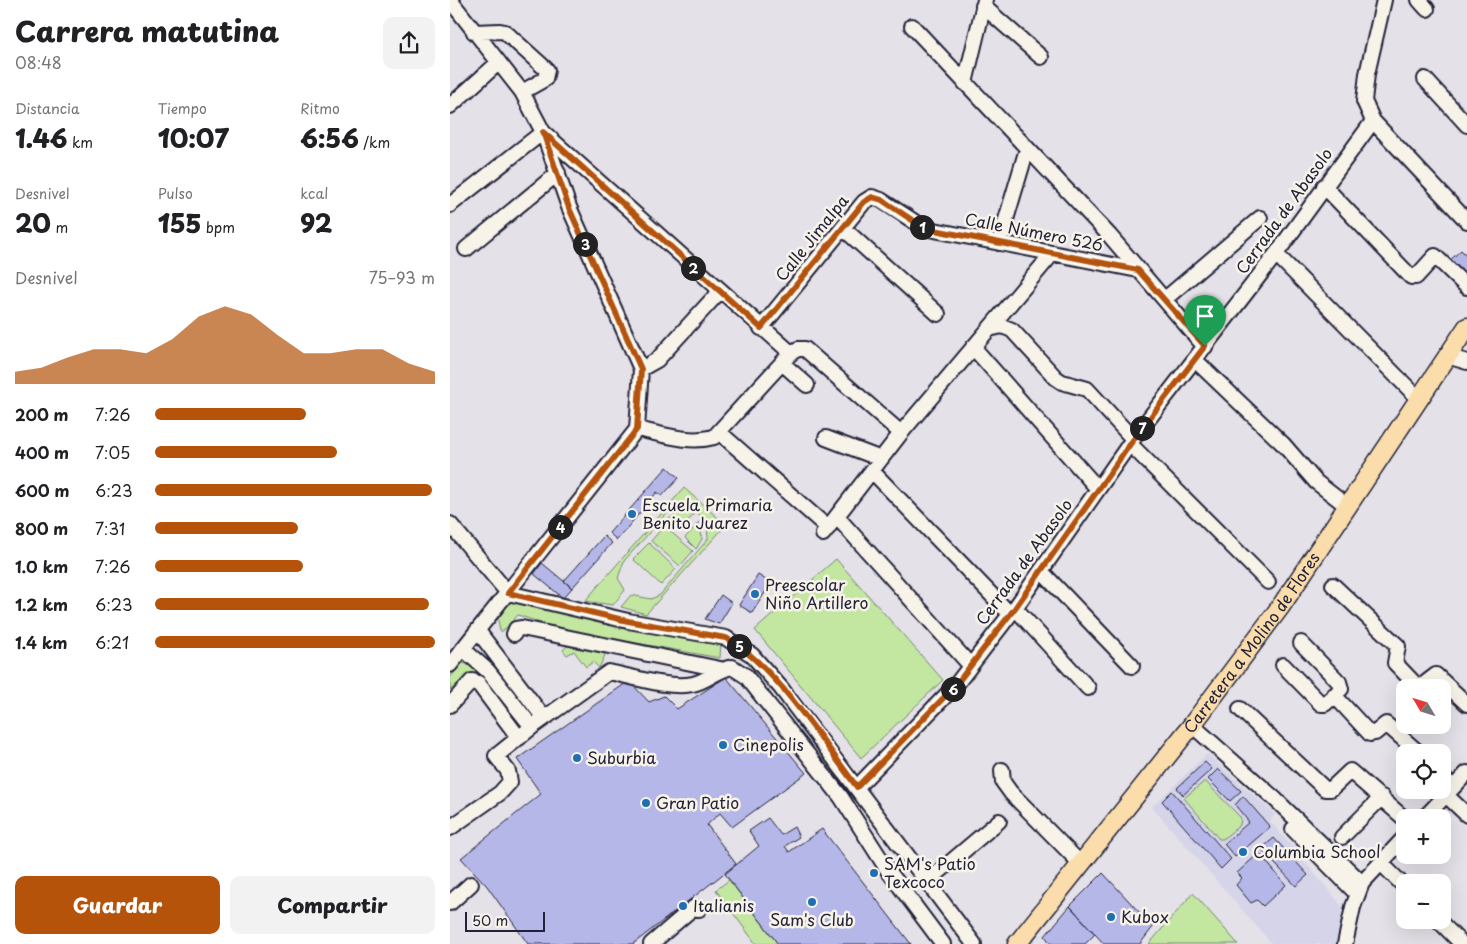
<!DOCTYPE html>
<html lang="es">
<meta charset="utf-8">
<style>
:root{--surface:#fff;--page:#f2f2f2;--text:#202124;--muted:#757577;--accent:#b45309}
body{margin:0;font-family:"Playpen Sans",sans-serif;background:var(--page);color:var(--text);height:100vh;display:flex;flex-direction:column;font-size:19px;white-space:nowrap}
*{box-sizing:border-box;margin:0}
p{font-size:16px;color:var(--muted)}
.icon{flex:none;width:28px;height:28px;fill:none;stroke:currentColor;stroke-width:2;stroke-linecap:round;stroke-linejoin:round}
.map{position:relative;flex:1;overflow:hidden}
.details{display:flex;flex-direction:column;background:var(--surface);width:450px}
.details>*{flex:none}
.needle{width:32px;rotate:308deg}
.controls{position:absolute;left:946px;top:679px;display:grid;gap:10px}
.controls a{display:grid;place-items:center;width:55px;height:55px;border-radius:10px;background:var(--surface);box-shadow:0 5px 20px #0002;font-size:25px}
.scale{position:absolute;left:15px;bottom:12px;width:80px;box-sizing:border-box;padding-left:5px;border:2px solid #22223b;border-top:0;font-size:14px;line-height:18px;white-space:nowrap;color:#22223b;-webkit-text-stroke:4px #f7f3e8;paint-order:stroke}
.pin{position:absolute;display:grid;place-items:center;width:42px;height:42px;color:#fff;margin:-51px -21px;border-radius:50% 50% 50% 0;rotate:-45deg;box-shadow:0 0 5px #0007}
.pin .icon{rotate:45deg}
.km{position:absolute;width:25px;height:25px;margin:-12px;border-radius:50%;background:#222;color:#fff;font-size:14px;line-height:25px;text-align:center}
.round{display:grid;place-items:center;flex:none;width:52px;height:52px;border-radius:10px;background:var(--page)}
.overview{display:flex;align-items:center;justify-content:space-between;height:85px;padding:0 15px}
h1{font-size:28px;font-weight:800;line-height:38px}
.metrics{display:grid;grid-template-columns:repeat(3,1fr);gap:8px;height:85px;padding:5px 15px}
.metrics div{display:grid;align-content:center}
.metrics b{font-size:25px;font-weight:800}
.metrics small{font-size:14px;font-weight:400}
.metrics p{font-size:14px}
.chart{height:140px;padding:10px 15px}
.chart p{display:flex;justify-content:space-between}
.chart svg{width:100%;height:90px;margin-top:5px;fill:var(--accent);opacity:.7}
.primary-button{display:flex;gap:10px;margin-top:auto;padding:10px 15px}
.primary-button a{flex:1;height:58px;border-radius:10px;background:var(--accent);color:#fff;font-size:20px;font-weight:800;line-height:58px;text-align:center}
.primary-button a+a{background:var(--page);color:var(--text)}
ul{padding:0 15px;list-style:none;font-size:16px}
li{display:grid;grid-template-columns:80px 60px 1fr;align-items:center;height:38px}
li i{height:12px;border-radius:6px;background:var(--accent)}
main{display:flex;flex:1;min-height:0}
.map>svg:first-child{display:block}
</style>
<main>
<section class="details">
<div class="overview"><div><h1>Carrera matutina</h1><p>08:48</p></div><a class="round"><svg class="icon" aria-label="share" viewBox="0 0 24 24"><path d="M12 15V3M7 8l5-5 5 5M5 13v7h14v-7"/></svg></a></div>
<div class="metrics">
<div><p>Distancia</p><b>1.46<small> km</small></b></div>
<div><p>Tiempo</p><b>10:07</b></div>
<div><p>Ritmo</p><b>6:56<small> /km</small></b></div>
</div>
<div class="metrics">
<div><p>Desnivel</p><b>20<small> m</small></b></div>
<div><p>Pulso</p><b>155<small> bpm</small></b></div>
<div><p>kcal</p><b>92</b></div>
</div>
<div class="chart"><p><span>Desnivel</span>75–93 m</p>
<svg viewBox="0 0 160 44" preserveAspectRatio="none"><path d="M0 44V38L10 36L20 31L30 27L40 27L50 29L60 22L70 11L80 6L90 10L100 20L110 29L120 29L130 27L140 27L150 34L160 38V44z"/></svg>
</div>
<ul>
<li><b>200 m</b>7:26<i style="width:54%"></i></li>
<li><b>400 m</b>7:05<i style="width:65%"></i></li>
<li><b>600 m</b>6:23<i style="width:99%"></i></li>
<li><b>800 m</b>7:31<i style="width:51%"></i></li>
<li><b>1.0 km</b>7:26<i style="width:53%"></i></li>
<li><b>1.2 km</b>6:23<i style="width:98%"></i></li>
<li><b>1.4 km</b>6:21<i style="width:100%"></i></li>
</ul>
<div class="primary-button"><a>Guardar</a><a>Compartir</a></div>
</section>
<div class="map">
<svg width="1017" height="944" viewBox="0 0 1017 944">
<rect width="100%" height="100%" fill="#e4e1e8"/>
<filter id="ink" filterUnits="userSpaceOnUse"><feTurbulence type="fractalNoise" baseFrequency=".02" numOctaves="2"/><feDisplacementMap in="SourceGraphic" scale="10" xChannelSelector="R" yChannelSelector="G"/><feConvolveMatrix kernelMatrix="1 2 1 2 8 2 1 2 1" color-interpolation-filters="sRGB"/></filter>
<g filter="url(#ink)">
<path fill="#d6d4e8" d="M 757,754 L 825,814 L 820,821 L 893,907 L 886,944 L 822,944 L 702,807 Z"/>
<path fill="#c3e7a1" stroke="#72846e" d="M 234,488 L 276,525 L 196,614 L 171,607 L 181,595 L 201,599 L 210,595 L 258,539 L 257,523 L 243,508 L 229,507 L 216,514 L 174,561 L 168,578 L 175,590 L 163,605 L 135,601 Z
M 230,511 L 244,515 L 227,531 L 215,522 Z
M 250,521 L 252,539 L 246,549 L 235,538 Z
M 214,526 L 243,551 L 230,566 L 201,541 Z
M 199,543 L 226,569 L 211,585 L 183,559 Z
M 386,559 L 493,680 L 411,758 L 305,630 Z
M 64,597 L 271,640 L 270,658 L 109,629 L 68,615 L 53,631 L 50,631 L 48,619 Z
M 117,646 L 153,653 L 155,655 L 149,668 L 143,662 L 136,667 L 124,651 L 117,655 L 113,650 Z
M 12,663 L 27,666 L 56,700 L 49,704 L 25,677 L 18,675 L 0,690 L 0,678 Z
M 755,781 L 791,818 L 790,825 L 773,839 L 769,839 L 734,798 Z
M 279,880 L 328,944 L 306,944 L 266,890 Z
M 743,893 L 788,944 L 699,944 Z"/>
<path fill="#b6b7e9" stroke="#22223b" d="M 1011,250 L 1017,256 L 1017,271 L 1009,278 L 996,264 Z
M 217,467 L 229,478 L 212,496 L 207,492 L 167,540 L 159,533 Z
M 154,536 L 162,543 L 122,588 L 114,581 Z
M 92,563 L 122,588 L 113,598 L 84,574 Z
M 308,575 L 321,583 L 302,613 L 289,605 Z
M 271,595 L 282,603 L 269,624 L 255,619 Z
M 276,677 L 356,773 L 282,827 L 270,813 L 257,825 L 286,864 L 183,944 L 78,944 L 37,886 L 11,858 L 91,794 L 67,759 L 179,681 L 199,702 L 214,696 L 227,709 Z
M 755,762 L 762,769 L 733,795 L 727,788 Z
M 768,769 L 791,791 L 780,801 L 758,779 Z
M 722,791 L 781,859 L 771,869 L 712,801 Z
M 793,796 L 820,827 L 785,857 L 774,844 L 799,822 L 785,805 Z
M 318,818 L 331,835 L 344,827 L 349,837 L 335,846 L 339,852 L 372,829 L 461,944 L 328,944 L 275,874 L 309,846 L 299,831 Z
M 824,838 L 858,875 L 846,886 L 811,849 Z
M 809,853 L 836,885 L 813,906 L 807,900 L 801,903 L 786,885 L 792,878 L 787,873 Z
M 653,873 L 703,927 L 690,944 L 654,944 L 620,906 Z
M 620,906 L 645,934 L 635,944 L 601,944 L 595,936 Z"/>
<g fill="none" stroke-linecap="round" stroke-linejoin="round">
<defs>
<path id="minor" d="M 0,0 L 72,92 L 93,132 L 119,207 L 191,369 L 187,429
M 934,0 L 917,74 L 914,101 L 923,121 L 1017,221
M 969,0 L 977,9
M 533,6 L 591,57
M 462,26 L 660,236 L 755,347
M 24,32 L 50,31 L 55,32 L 97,70 L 95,79 L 72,92
M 975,79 L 1017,125
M 515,83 L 535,0
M 0,106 L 48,63
M 874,186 L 961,277 L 966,277 L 985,256 L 1017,287
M 0,205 L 93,132 L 341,353
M 393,228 L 488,314
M 549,243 L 577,149
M 16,249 L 108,173
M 826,254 L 969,399
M 715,299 L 810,218
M 311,328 L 414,202 L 422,197 L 431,200 L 474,228 L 688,270
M 539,329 L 552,326 L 562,330 L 606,378 L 612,382 L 637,389 L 683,439
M 523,347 L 648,489
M 997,356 L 1017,362
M 745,360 L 833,444 L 866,482 L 897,506
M 332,363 L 357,385
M 191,369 L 207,360 L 270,291
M 187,429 C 212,434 239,444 264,437 L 341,353 L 348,349 L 355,349 L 451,433
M 269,432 L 378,528
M 376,438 L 431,459
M 680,444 L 818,582
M 422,471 L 560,614
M 387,517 L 520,665
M 0,524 L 58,593 L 178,621 L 276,638 L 302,655 L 331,688 L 524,944
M 373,534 L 451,433 L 603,253
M 591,571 L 682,666
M 883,585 L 948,646 L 945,663 L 966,685 L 973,685 L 986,675 L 1017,704
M 565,608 L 638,688
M 28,631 L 94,718
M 64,634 L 66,629 L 72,628 L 270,669
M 13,649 L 38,671 L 82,727
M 0,665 L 187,429
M 833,665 L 871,704 L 875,704 L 891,689 L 889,682 L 851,643
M 884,695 L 920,734 L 925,733 L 936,724 L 968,752
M 0,705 L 22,681 L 28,683 L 69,738
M 790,709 L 875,789 L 881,789 L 900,771 L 955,819
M 742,725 L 825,799 L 912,883
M 552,770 L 553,782 L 561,793 L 631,864
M 992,777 L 1003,787
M 407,787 L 505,686 L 565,608 L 683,439 L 826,254 L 923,121
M 996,795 L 1017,815
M 974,818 L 1017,773
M 0,828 L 50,793 L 60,782 L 58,771 L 46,756 L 82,727 L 159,672 C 183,677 220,689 243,684 C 257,681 267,670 282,667 L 296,676 L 391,797 L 437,869 L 493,944
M 843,829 L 907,894
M 892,837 L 932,797
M 931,863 L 955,887
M 477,882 L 549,821
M 0,903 L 21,884
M 988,920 L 1012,944
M 201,944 L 243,908 L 249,909
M 895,944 L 903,907 L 912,883 L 955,837"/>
<g id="major">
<path id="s1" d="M 567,944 L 742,725 L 831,606 L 1017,327"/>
</g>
</defs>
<use href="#minor" stroke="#22223b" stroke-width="18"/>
<use href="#major" stroke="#22223b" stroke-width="21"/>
<use href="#minor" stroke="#f7f3e8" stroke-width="14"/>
<use href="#major" stroke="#fbddab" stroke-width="18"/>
</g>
</g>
<g fill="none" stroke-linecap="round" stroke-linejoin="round" filter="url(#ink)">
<defs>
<path id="route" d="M 93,132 L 311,328 L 414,202 L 422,197 L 432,200 L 474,228 L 688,270 L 755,346 L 683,440 L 565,608 L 505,686 L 407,787 C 372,741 325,665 276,638 L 178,621 L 58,593 L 187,429 L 191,369 L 119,208 Z"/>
</defs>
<use href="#route" stroke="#fff" stroke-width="10"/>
<use href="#route" stroke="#b45309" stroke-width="6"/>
</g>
<g fill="#1f6fb2" stroke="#f7f3e8" stroke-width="2">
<circle cx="182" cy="514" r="5"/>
<circle cx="305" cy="594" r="5"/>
<circle cx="273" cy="745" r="5"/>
<circle cx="127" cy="758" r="5"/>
<circle cx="196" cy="803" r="5"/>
<circle cx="793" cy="852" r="5"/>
<circle cx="424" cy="873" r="5"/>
<circle cx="362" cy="902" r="5"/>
<circle cx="233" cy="906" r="5"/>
<circle cx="661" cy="917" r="5"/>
</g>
<g text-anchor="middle" stroke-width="5" stroke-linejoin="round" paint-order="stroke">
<g font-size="16" fill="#22223b" stroke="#f7f3e8">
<text transform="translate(834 211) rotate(-54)" y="6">Cerrada de Abasolo</text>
<text transform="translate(584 232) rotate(11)" y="6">Calle Número 526</text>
<text transform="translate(362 238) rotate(-51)" y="6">Calle Jimalpa</text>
<text transform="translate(574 562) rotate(-54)" y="6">Cerrada de Abasolo</text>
<text dy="6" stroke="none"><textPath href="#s1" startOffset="382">Carretera a Molino de Flores</textPath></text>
</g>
<g font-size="16" fill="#22223b" stroke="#f7f3e8" text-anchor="start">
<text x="192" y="511">Escuela Primaria<tspan x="192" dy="18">Benito Juarez</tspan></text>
<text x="315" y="591">Preescolar<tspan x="315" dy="18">Niño Artillero</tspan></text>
<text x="283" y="751">Cinepolis</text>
<text x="137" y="764">Suburbia</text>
<text x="206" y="809">Gran Patio</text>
<text x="803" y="858">Columbia School</text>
<text x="434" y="870">SAM's Patio<tspan x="434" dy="18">Texcoco</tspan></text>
<text x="243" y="912">Italianis</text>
<text x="671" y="923">Kubox</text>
<text x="362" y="926" text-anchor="middle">Sam's Club</text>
</g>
</g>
</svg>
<div class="controls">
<a><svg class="needle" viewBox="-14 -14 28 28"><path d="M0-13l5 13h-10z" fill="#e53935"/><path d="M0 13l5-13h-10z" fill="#757577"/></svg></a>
<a><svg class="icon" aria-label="locate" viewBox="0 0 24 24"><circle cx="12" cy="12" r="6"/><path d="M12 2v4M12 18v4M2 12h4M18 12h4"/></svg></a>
<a>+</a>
<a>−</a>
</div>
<div class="scale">50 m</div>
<div class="pin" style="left:755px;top:346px;background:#1e9e55"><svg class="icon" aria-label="arrive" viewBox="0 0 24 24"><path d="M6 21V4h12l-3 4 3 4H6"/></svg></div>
<b class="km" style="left:472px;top:227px">1</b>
<b class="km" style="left:243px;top:268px">2</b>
<b class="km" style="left:135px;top:244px">3</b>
<b class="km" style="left:110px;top:527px">4</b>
<b class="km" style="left:289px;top:646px">5</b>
<b class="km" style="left:503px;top:689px">6</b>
<b class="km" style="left:692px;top:428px">7</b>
</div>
</main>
